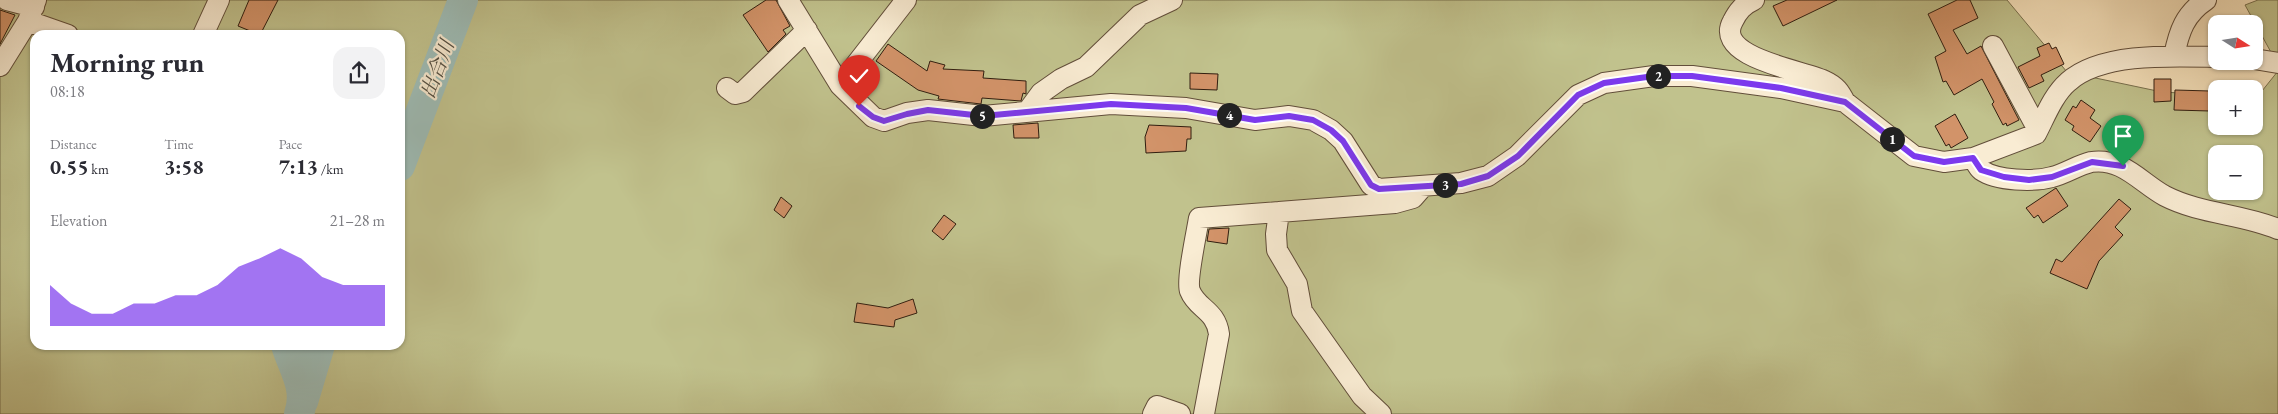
<!DOCTYPE html>
<meta charset="utf-8">
<style>
:root{--surface:#fff;--page:#f2f2f3;--text:#2b2b33;--muted:#7c7c81;--accent:#7c3aed}
body{margin:0;font-family:"EB Garamond","Noto Serif JP",serif;background:var(--page);color:var(--text);height:100vh;display:flex;flex-direction:column;font-size:19px;white-space:nowrap}
*{box-sizing:border-box;margin:0}
p{font-size:16px;color:var(--muted)}
.icon{flex:none;width:28px;height:28px;fill:none;stroke:currentColor;stroke-width:2;stroke-linecap:round;stroke-linejoin:round}
.map{position:relative;flex:1;overflow:hidden}
.drawer{position:absolute;left:30px;top:30px;width:375px;height:320px;display:flex;flex-direction:column;background:var(--surface);border-radius:15px;box-shadow:0 1px 4px #0004}
.drawer>*{flex:none}
.needle{width:32px;rotate:102deg}
.tools{position:absolute;left:2208px;top:15px;display:grid;gap:10px}
.tools a{display:grid;place-items:center;width:55px;height:55px;border-radius:10px;background:var(--surface);box-shadow:0 1px 4px #0004;font-size:25px}
.pin{position:absolute;display:grid;place-items:center;width:42px;height:42px;color:#fff;margin:-51px -21px;border-radius:50% 50% 50% 0;rotate:-45deg;box-shadow:0 0 5px #0007}
.pin .icon{rotate:45deg}
.km{position:absolute;width:25px;height:25px;margin:-12px;border-radius:50%;background:#222;color:#fff;font-size:14px;line-height:25px;text-align:center}
.round{display:grid;place-items:center;flex:none;width:52px;height:52px;border-radius:15px;background:var(--page)}
.headline{display:flex;align-items:center;justify-content:space-between;height:85px;padding:0 20px}
h1{font-size:28px;font-weight:700;line-height:38px}
.stats{display:grid;grid-template-columns:repeat(3,1fr);gap:8px;height:85px;padding:5px 20px}
.stats div{display:grid;align-content:center}
.stats b{font-size:21px;font-weight:700}
.stats small{font-size:14px;font-weight:400}
.stats p{font-size:14px}
.chart{height:140px;padding:10px 20px}
.chart p{display:flex;justify-content:space-between}
.chart svg{width:100%;height:90px;margin-top:5px;fill:var(--accent);opacity:.7}
.map>svg:first-child{display:block}
</style>
<div class="map">
<svg width="2278" height="414" viewBox="0 0 2278 414">
<rect width="100%" height="100%" fill="#f6e2bc"/>
<filter id="stains"><feTurbulence type="fractalNoise" baseFrequency=".004" numOctaves="4"/><feColorMatrix values="0 0 0 0 .2 0 0 0 0 .09 0 0 0 0 .02 0 0 0 .5 -.17"/></filter>
<radialGradient id="worn" r=".72"><stop offset=".6" stop-color="#630" stop-opacity="0"/><stop offset="1" stop-color="#630" stop-opacity=".3"/></radialGradient>
<path fill="#c1c28d" stroke="#78704e" fill-rule="evenodd" d="M 0,0 L 2007,0 L 2067,72 L 2162,92 L 2216,95 L 2216,126 L 2254,126 L 2254,96 L 2258,96 L 2278,71 L 2278,414 L 0,414 ZM 35,35 L 400,35 L 400,345 L 35,345 ZM 2216,154 L 2254,154 L 2254,191 L 2216,191 Z
M 2258,0 L 2278,0 L 2278,65 L 2245,5 Z"/>
<g fill="none" stroke-linecap="round" stroke-linejoin="round">
<path stroke="#9ebdb7" stroke-width="30" d="M 400,166 L 463,0
M 286,345 C 293,369 308,388 299,414
M 303,402 L 320,345"/>
</g>
<path fill="#d29369" stroke="#301d0f" d="M 249,0 L 278,0 L 260,35 L 238,26 Z
M 766,0 L 776,0 L 790,26 L 783,30 L 786,34 L 768,52 L 743,15 Z
M 1787,0 L 1837,0 L 1783,26 L 1773,6 Z
M 1957,0 L 1970,0 L 1978,18 L 1953,30 L 1967,54 L 1981,46 L 2019,120 L 2007,126 L 2006,123 L 2003,125 L 1992,104 L 1994,102 L 1982,79 L 1954,95 L 1946,81 L 1943,82 L 1935,57 L 1946,51 L 1928,14 Z
M 0,10 L 15,15 L 0,44 Z
M 2049,43 L 2052,49 L 2056,47 L 2064,64 L 2041,75 L 2044,81 L 2029,88 L 2018,67 L 2040,56 L 2037,48 Z
M 888,44 L 927,71 L 930,61 L 945,65 L 943,69 L 984,71 L 983,78 L 1026,81 L 1026,94 L 1023,93 L 1021,101 L 982,98 L 981,104 L 938,99 L 939,96 L 918,90 L 876,61 Z
M 1190,73 L 1218,74 L 1217,90 L 1190,89 Z
M 2154,79 L 2171,79 L 2171,101 L 2154,102 Z
M 2175,90 L 2210,91 L 2210,111 L 2174,110 Z
M 2081,100 L 2095,110 L 2090,118 L 2101,126 L 2090,142 L 2072,130 L 2074,126 L 2065,120 L 2073,106 L 2076,108 Z
M 1955,114 L 1968,138 L 1951,148 L 1949,144 L 1946,146 L 1935,126 Z
M 1038,123 L 1039,138 L 1014,138 L 1013,125 Z
M 1149,125 L 1191,127 L 1191,139 L 1187,139 L 1186,151 L 1146,153 L 1145,137 Z
M 2056,188 L 2068,206 L 2043,223 L 2038,215 L 2034,218 L 2026,208 Z
M 781,197 L 792,206 L 784,218 L 774,210 Z
M 2119,199 L 2131,209 L 2115,227 L 2123,235 L 2099,261 L 2087,289 L 2050,273 L 2056,259 L 2062,262 Z
M 944,215 L 956,224 L 943,240 L 932,231 Z
M 1229,228 L 1227,244 L 1207,241 L 1209,229 Z
M 913,299 L 917,313 L 895,320 L 894,327 L 854,322 L 857,303 L 888,308 Z"/>
<g fill="none" stroke-linecap="round" stroke-linejoin="round">
<defs>
<path id="minor" d="M 7,0 L 34,7
M 788,0 L 840,85 L 873,117 L 884,121 L 907,113 L 928,110 L 983,116 L 1111,104 L 1186,108 L 1255,120 L 1289,116 L 1313,120 L 1331,130 L 1343,141 L 1371,185 L 1379,189 L 1461,183 L 1488,176 L 1517,156 L 1578,95 L 1604,83 L 1654,76 L 1692,76 L 1781,88 L 1845,102 L 1914,156 L 1944,162 L 1973,158 L 2036,134 C 2045,117 2053,95 2068,82 C 2101,52 2174,56 2216,57
M 1754,0 C 1743,5 1738,11 1733,21 C 1712,58 1806,71 1825,81 C 1836,86 1840,92 1845,102
M 28,21 L 68,35
M 203,35 L 219,0
M 1993,46 L 2038,130
M 2174,56 C 2179,31 2185,14 2206,0
M 2254,59 L 2278,63
M 0,66 L 28,21 L 36,0
M 840,85 L 906,0
M 727,88 L 735,94 L 743,92 L 807,30
M 1027,112 L 1041,93 L 1061,79 L 1086,67 L 1140,15 L 1172,0
M 1973,158 C 1975,161 1978,168 1981,170 C 1997,181 2034,182 2052,177 C 2065,174 2078,165 2091,162 C 2122,157 2141,183 2165,196 C 2200,214 2242,214 2278,229
M 1153,414 L 1157,406 L 1180,414
M 1204,414 L 1219,334 C 1216,310 1197,309 1190,291 C 1186,281 1197,231 1199,218 L 1279,212
M 1381,414 L 1362,396 L 1302,311 L 1297,284 L 1277,250 L 1276,234 L 1279,212 L 1395,203 L 1413,198 L 1420,190"/>
</defs>
<use href="#minor" stroke="#624e3a" stroke-width="22"/>
<use href="#minor" stroke="#f9ecd3" stroke-width="20"/>
</g>
<g fill="none" stroke-linecap="round" stroke-linejoin="round">
<defs>
<path id="route" d="M 859,106 L 873,117 L 884,121 L 907,114 L 928,110 L 983,116 L 1111,104 L 1186,108 L 1255,120 L 1289,116 L 1313,120 L 1331,130 L 1343,141 L 1371,185 L 1379,189 L 1461,184 L 1488,176 L 1518,156 L 1578,95 L 1604,83 L 1654,76 L 1692,76 L 1781,88 L 1845,102 L 1914,156 L 1944,162 L 1973,158 L 1981,170 L 2004,177 L 2029,180 L 2052,177 L 2092,162 L 2123,166"/>
</defs>
<use href="#route" stroke="#fff" stroke-width="10"/>
<use href="#route" stroke="#7c3aed" stroke-width="6"/>
</g>
<g text-anchor="middle" stroke-width="4.5" stroke-linejoin="round" paint-order="stroke">
<g font-size="20" font-style="italic" fill="#514d41" stroke="#f9ecd3">
<text transform="translate(437 69) rotate(-69)" y="7">出合川</text>
</g>
</g>
<rect width="100%" height="100%" filter="url(#stains)"/>
<rect width="100%" height="100%" fill="url(#worn)"/>
</svg>
<div class="tools">
<a><svg class="needle" viewBox="-14 -14 28 28"><path d="M0-13l5 13h-10z" fill="#e53935"/><path d="M0 13l5-13h-10z" fill="#7c7c81"/></svg></a>
<a>+</a>
<a>−</a>
</div>
<div class="pin" style="left:2123px;top:166px;background:#1e9e55"><svg class="icon" aria-label="arrive" viewBox="0 0 24 24"><path d="M6 21V4h12l-3 4 3 4H6"/></svg></div>
<div class="pin" style="left:859px;top:106px;background:#d93025"><svg class="icon" aria-label="check" viewBox="0 0 24 24"><path d="M5 12l5 5 9-10"/></svg></div>
<b class="km" style="left:1892px;top:139px">1</b>
<b class="km" style="left:1658px;top:76px">2</b>
<b class="km" style="left:1445px;top:185px">3</b>
<b class="km" style="left:1229px;top:115px">4</b>
<b class="km" style="left:982px;top:116px">5</b>
<section class="drawer">
<div class="headline"><div><h1>Morning run</h1><p>08:18</p></div><a class="round"><svg class="icon" aria-label="share" viewBox="0 0 24 24"><path d="M12 15V3M7 8l5-5 5 5M5 13v7h14v-7"/></svg></a></div>
<div class="stats">
<div><p>Distance</p><b>0.55<small> km</small></b></div>
<div><p>Time</p><b>3:58</b></div>
<div><p>Pace</p><b>7:13<small> /km</small></b></div>
</div>
<div class="chart"><p><span>Elevation</span>21–28 m</p>
<svg viewBox="0 0 160 44" preserveAspectRatio="none"><path d="M0 44V24L10 33L20 38L30 38L40 33L50 33L60 29L70 29L80 24L90 15L100 11L110 6L120 11L130 20L140 24L150 24L160 24V44z"/></svg>
</div>
</section>
</div>
